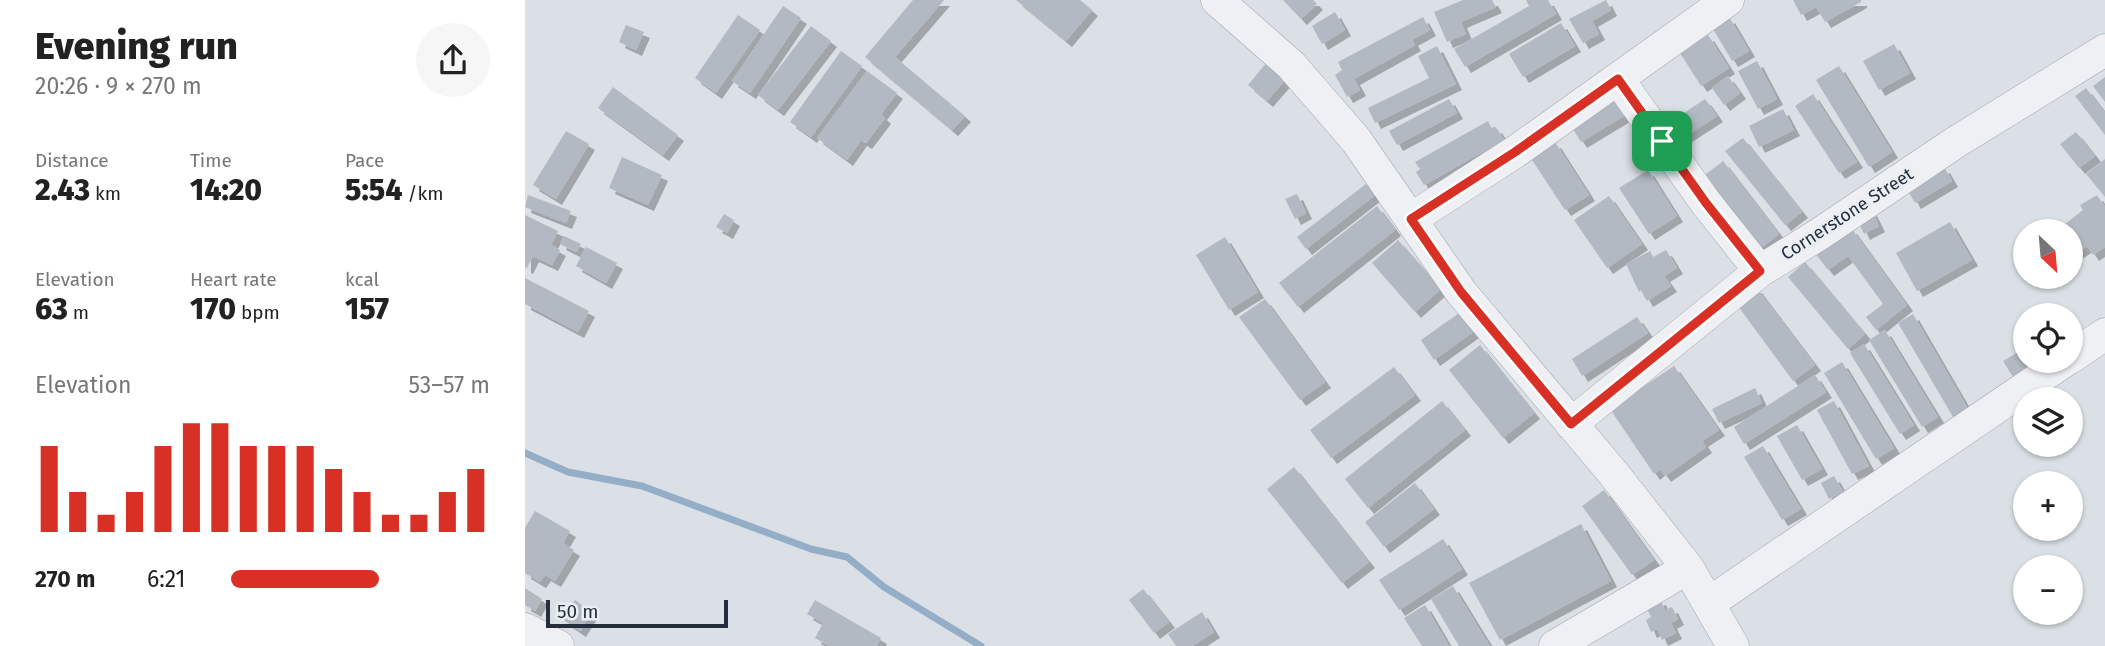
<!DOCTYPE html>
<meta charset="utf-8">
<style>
:root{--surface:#fff;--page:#f6f6f6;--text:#222;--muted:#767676;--accent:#d93025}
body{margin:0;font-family:"Fira Sans",sans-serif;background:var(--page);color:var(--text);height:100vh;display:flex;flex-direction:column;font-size:26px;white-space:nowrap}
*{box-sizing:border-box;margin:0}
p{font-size:23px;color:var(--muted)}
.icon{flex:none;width:38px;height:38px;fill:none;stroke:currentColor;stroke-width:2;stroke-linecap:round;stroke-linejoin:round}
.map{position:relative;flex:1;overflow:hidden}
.side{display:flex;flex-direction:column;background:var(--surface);width:525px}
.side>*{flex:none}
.needle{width:46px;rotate:154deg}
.tools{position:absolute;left:1488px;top:219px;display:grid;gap:14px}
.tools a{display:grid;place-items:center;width:70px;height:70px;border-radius:50%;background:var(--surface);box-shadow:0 2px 5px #0004;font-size:35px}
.scale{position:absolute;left:21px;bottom:18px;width:182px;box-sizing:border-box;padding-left:7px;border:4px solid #252e3c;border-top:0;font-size:19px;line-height:24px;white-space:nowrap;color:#252e3c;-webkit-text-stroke:5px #eaeff4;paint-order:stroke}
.pin{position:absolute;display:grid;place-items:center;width:60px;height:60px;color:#fff;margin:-30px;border-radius:14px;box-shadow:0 4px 10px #0006}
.round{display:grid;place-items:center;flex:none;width:74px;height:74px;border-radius:37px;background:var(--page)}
.headline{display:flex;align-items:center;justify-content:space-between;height:119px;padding:0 35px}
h1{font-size:38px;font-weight:800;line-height:52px}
.figures{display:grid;grid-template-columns:repeat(3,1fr);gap:10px;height:119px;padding:7px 35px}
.figures div{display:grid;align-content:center}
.figures b{font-size:30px;font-weight:800}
.figures small{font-size:19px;font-weight:400}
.figures p{font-size:19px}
.chart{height:196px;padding:14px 35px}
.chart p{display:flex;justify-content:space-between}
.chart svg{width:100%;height:126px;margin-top:7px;stroke:var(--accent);stroke-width:6}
ul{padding:0 35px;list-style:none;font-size:23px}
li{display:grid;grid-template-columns:112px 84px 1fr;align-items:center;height:52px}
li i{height:18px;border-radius:9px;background:var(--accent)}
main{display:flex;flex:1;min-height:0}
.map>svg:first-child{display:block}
</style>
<main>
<section class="side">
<div class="headline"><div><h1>Evening run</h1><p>20:26 · 9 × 270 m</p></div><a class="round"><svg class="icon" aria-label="share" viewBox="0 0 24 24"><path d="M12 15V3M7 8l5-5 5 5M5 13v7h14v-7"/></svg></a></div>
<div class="figures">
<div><p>Distance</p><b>2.43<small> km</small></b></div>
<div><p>Time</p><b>14:20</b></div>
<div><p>Pace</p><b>5:54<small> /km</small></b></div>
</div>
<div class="figures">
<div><p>Elevation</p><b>63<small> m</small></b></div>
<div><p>Heart rate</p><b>170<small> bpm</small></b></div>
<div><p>kcal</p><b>157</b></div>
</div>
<div class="chart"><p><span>Elevation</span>53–57 m</p>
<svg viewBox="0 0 160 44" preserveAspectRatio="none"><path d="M5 44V14M15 44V30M25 44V38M35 44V30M45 44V14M55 44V6M65 44V6M75 44V14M85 44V14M95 44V14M105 44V22M115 44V30M125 44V38M135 44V38M145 44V30M155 44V22"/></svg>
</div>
<ul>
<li><b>270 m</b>6:21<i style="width:57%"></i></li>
</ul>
</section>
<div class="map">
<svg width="1580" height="646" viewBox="0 0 1580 646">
<defs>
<filter id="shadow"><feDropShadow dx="6" dy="6" stdDeviation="0" flood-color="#0004"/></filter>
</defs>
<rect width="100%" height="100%" fill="#dbe0e6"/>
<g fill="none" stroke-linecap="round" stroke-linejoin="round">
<path stroke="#95aec8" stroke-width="7" d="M 0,453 L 43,472 L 117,486 L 286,549 L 322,557 L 359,587 L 456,646"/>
</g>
<path fill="#b2b9c3" filter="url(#shadow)" d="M 388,0 L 419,0 L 370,57 L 440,116 L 427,130 L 340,57 Z
M 491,0 L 555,0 L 567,10 L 541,41 Z
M 758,0 L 788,0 L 792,4 L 776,19 Z
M 938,0 L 967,0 L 971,7 L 936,22 L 941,34 L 922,42 L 909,12 Z
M 1001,0 L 1023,0 L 1031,14 L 940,67 L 929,49 L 1004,6 Z
M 1081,0 L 1086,10 L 1067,21 L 1074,34 L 1058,43 L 1044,19 Z
M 1268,0 L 1336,0 L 1336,2 L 1300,22 L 1291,7 L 1276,15 Z
M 258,6 L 276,18 L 225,93 L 207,81 Z
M 810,12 L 820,30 L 797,44 L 787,26 Z
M 213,15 L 235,30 L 191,93 L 170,78 Z
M 898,17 L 905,30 L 887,40 L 890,45 L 829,79 L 835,90 L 822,97 L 810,75 L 817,70 L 813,62 Z
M 1204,17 L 1224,51 L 1207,61 L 1187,27 Z
M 1036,23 L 1050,46 L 998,77 L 984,54 Z
M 101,25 L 119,32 L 111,50 L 94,42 Z
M 286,26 L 306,41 L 253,110 L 233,95 Z
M 1183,35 L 1204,68 L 1176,86 L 1155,53 Z
M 1369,44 L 1385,73 L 1354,90 L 1338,61 Z
M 912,46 L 931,84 L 850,123 L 843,108 L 904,78 L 893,56 Z
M 316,51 L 337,66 L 286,137 L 265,122 Z
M 1232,61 L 1252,99 L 1233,109 L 1213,71 Z
M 742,62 L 762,78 L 742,101 L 723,85 Z
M 1314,66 L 1367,152 L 1344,167 L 1291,80 Z
M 342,71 L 372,93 L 356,114 L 360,118 L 341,143 L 336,140 L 322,160 L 292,138 Z
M 1203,76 L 1215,93 L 1199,105 L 1187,88 Z
M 1580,77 L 1580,102 L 1568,86 Z
M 88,87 L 153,135 L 138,155 L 73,108 Z
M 1561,88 L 1580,113 L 1580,135 L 1550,96 Z
M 1288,94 L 1332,162 L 1314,173 L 1270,106 Z
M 1087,97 L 1099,116 L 1056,142 L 1044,123 Z
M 924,99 L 932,113 L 872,145 L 864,131 Z
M 1180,99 L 1192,116 L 1155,140 L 1144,123 Z
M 1258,109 L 1269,130 L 1234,147 L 1224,126 Z
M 963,121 L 967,129 L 971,127 L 979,140 L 899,185 L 891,172 L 895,169 L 890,162 Z
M 41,131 L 64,144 L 31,199 L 8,185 Z
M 1551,132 L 1570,156 L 1554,168 L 1535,144 Z
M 1218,138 L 1277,212 L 1260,225 L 1200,151 Z
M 1030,142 L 1064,195 L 1040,210 L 1005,157 Z
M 97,157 L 137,175 L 123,205 L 84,188 Z
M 1580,159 L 1580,197 L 1561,174 Z
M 1198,161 L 1254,234 L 1232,251 L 1176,178 Z
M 1419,167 L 1427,181 L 1390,203 L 1382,189 Z
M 1123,170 L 1152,216 L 1124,234 L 1094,188 Z
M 841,184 L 850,195 L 781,249 L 772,237 Z
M 772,194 L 781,213 L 770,219 L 760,199 Z
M 3,195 L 46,211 L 41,223 L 0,207 Z
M 1572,195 L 1580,207 L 1580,247 L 1568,255 L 1562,246 L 1551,253 L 1545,244 L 1545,231 L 1537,231 L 1535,228 L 1558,210 L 1555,205 Z
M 1084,196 L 1117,244 L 1082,268 L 1049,220 Z
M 852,206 L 870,230 L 773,307 L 754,283 Z
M 1346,210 L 1354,226 L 1339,234 L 1331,217 Z
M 199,214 L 209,220 L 202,233 L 191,227 Z
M 0,215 L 33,231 L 26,245 L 35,250 L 27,265 L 8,256 L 2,268 L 0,267 Z
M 1425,222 L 1447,260 L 1392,291 L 1371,253 Z
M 1326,228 L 1382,305 L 1351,330 L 1341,317 L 1358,304 L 1323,256 L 1303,270 L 1290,253 Z
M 39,236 L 56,244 L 51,252 L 35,244 Z
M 700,237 L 733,292 L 704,310 L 671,255 Z
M 873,240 L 916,289 L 890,312 L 847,263 Z
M 61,247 L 92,263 L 81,283 L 51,266 Z
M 1141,250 L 1152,268 L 1139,276 L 1146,286 L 1122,301 L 1116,290 L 1114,292 L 1101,264 L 1125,251 L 1128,257 Z
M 1280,262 L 1340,334 L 1323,349 L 1263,277 Z
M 0,278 L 64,311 L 53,332 L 0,304 Z
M 1231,287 L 1290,365 L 1268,381 L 1210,302 Z
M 740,299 L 800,382 L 775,400 L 714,317 Z
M 937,311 L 951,330 L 909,360 L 896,340 Z
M 1388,314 L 1443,409 L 1428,417 L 1373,323 Z
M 1112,317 L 1123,333 L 1057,376 L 1047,359 Z
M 1360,330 L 1413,417 L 1397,427 L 1344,340 Z
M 1339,344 L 1389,425 L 1375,434 L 1325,353 Z
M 955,345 L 1009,413 L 978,438 L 924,370 Z
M 1500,348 L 1500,360 L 1514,360 L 1488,377 L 1478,361 Z
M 1317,362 L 1369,448 L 1351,459 L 1299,373 Z
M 1149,366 L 1194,430 L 1177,441 L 1181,447 L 1140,476 L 1135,469 L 1129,474 L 1085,409 Z
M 869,367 L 890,395 L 806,458 L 785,430 Z
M 1290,375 L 1301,392 L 1219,444 L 1209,427 Z
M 1230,388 L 1237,403 L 1194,423 L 1187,409 Z
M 917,401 L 940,430 L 843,508 L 820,479 Z
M 1309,401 L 1344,466 L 1327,474 L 1292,410 Z
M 1272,425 L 1297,469 L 1277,480 L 1252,436 Z
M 1238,446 L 1276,509 L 1257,520 L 1219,457 Z
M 769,467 L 844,562 L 817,583 L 742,489 Z
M 1309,476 L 1318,492 L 1304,499 L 1296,483 Z
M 890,483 L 909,509 L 859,547 L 840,522 Z
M 1079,490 L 1129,560 L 1107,575 L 1057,506 Z
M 10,511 L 45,531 L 38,543 L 49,550 L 30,581 L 20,575 L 15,582 L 0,573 L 0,528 Z
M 1056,524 L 1086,581 L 975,640 L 944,583 Z
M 918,539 L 937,569 L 874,610 L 854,580 Z
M 928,586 L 965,646 L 934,646 L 906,599 Z
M 0,588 L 17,599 L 10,611 L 0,605 Z
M 618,589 L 644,622 L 629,633 L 604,600 Z
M 1135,599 L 1140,610 L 1147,607 L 1153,619 L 1146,623 L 1151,633 L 1137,640 L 1132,629 L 1126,632 L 1121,620 L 1126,617 L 1120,605 Z
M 50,600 L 67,612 L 55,631 L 37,619 Z
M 290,600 L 356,638 L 352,646 L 304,646 L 290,638 L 298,623 L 282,614 Z
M 900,605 L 924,646 L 897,646 L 879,618 Z
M 677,612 L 689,632 L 667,646 L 651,646 L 643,634 Z"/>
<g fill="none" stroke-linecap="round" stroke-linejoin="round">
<defs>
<path id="minor" d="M 692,0 L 766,65 L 831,140 L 936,292 L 1088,473 L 1163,568 L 1208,646
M 1093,79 L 1181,203 L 1235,271
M 886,219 L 990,152 L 1203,0
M 1545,358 L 1580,334
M 1046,424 L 1235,271 L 1293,235 L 1431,142 L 1580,50
M 1184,603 L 1541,360
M 0,629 L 33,646
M 1030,646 L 1163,568"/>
</defs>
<use href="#minor" stroke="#a1a7b0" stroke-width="33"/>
<use href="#minor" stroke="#eef0f4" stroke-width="32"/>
</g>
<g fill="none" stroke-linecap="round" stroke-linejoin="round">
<defs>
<path id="route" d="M 1093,79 L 1181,203 L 1235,271 L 1046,424 L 936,292 L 886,219 L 990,152 Z"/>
</defs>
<use href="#route" stroke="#fff" stroke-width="14"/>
<use href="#route" stroke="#d93025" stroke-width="9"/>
</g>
<g text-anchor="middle" stroke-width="6" stroke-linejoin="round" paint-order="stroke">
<g font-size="18" fill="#252e3c" stroke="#eaeff4">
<text transform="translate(1322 214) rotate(-33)" y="6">Cornerstone Street</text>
</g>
</g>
</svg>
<div class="tools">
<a><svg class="needle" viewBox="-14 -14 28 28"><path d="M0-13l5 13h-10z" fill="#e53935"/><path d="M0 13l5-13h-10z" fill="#767676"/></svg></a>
<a><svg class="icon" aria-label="locate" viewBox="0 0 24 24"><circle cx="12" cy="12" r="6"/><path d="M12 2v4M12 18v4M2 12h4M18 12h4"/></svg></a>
<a><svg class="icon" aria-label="layers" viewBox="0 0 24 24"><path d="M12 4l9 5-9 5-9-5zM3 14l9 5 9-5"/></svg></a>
<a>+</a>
<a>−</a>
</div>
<div class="scale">50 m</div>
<div class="pin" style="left:1137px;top:141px;background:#1e9e55"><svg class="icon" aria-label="arrive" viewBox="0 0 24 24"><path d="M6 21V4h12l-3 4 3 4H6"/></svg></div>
</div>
</main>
